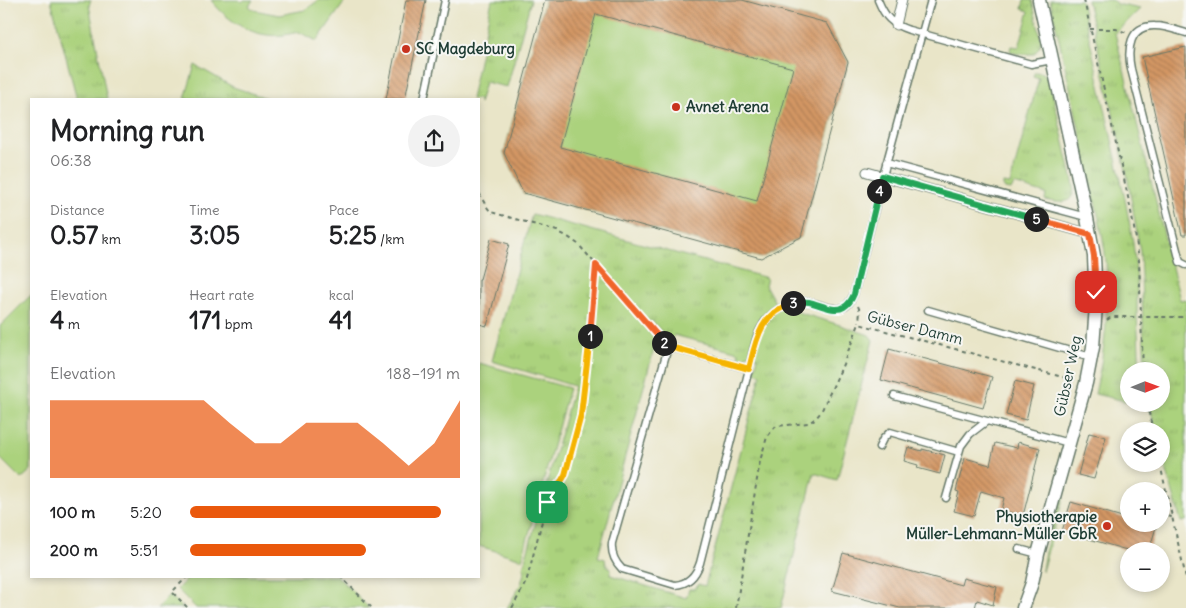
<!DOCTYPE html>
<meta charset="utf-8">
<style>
:root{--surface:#fff;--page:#f2f2f2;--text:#202124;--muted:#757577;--accent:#ea580c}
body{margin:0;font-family:Delius,sans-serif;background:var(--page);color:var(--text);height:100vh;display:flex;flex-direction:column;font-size:19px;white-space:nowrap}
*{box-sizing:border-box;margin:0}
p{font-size:16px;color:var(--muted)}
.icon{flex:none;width:28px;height:28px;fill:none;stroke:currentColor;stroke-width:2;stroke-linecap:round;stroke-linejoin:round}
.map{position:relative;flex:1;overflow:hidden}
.details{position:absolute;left:30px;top:98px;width:450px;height:480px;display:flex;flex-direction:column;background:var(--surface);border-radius:0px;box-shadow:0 2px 8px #0003}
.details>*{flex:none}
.needle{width:32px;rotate:89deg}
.fabs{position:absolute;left:1120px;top:362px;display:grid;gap:10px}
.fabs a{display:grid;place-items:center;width:50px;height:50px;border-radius:50%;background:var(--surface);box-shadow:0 2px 8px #0003;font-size:25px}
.pin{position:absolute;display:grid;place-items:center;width:42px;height:42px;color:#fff;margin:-21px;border-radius:10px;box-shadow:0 2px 8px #0006}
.km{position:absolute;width:25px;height:25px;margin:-12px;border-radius:50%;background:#222;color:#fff;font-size:14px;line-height:25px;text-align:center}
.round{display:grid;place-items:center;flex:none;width:52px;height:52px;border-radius:26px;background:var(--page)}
.overview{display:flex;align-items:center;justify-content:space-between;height:85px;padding:0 20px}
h1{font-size:28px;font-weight:800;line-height:38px}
.figures{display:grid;grid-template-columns:repeat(3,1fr);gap:8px;height:85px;padding:5px 20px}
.figures div{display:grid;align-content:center}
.figures b{font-size:25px;font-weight:800}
.figures small{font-size:14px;font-weight:400}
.figures p{font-size:14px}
.chart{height:140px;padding:10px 20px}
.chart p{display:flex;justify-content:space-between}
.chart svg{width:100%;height:90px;margin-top:5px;fill:var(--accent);opacity:.7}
ul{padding:0 20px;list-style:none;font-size:16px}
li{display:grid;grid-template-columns:80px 60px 1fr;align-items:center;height:38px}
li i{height:12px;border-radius:6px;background:var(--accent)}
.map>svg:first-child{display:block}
</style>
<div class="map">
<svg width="1186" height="608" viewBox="0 0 1186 608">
<defs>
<pattern id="grass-tufts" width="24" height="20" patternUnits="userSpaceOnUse" patternTransform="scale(1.25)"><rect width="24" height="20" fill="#abd27d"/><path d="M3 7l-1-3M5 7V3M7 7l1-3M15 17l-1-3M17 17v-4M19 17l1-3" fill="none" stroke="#93b56d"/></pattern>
<pattern id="building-back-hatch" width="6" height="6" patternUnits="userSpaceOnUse" patternTransform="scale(1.25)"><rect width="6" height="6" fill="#d39664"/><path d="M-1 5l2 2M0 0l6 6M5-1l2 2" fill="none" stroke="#ab7c53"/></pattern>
</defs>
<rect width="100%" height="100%" fill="#f6f6f2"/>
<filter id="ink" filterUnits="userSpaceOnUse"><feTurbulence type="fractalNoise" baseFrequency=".02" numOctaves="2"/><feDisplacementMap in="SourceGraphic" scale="10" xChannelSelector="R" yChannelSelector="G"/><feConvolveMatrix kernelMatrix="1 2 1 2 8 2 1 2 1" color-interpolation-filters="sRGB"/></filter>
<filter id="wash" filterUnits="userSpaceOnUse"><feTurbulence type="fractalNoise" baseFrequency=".0096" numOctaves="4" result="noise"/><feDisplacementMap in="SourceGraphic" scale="20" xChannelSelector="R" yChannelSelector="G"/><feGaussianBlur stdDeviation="1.12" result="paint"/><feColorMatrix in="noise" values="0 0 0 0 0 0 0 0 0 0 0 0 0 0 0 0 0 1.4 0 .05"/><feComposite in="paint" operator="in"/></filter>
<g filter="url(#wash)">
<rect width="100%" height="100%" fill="#e9e5c8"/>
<path fill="url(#grass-tufts)" stroke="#658858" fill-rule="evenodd" d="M 51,0 L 91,0 L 89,5 L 107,99 L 77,99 Z
M 492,0 L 531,0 L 507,87 L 485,82 L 479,103 L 479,99 L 471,99 Z
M 1024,0 L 1032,0 L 1041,39 L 1040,46 L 1034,54 L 1018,54 L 1011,52 L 1010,50 L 1011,46 L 1019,47 L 1029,11 L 1022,9 Z
M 1050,0 L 1081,0 L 1125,199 L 1133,242 L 1137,279 L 1137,315 L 1140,371 L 1129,371 L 1129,402 L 1095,394 C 1105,350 1110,306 1106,261 C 1103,232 1095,203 1089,175 C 1077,117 1063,58 1050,0 Z
M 1087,0 L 1112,0 L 1117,4 L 1140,9 L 1115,33 L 1180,300 L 1186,299 L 1186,521 L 1181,522 L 1161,450 L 1161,431 L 1156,431 L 1149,404 L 1161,404 L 1161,371 L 1145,371 L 1140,251 L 1127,175 Z
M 195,65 L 233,87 L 269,99 L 185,99 Z
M 1035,72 L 1043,73 L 1049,78 L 1074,186 C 1074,206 1059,203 1045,200 L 1046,194 L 1014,184 L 1011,190 L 1005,189 L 1003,186 L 1003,183 L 1010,184 L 1039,78 L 1033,76 Z
M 532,214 L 767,278 L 765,285 L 777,306 L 840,325 L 869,335 L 873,340 L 837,480 L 814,473 L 781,608 L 507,608 L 521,584 L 525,569 L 523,568 L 574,386 L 492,361 ZM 652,321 L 671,342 L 672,342 L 674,335 L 739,352 L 739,360 L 743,360 L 747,354 L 758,357 L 754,372 L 761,374 L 705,586 L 698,584 L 695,589 L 689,589 L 686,598 L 610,575 L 611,568 L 606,565 L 605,559 L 598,557 L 655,345 L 662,347 L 645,327 Z
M 1061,494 L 1064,495 L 1042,571 L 1042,570 L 1045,552 Z"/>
<path fill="#abd27d" stroke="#658858" d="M 211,0 L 239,0 L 242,2 L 244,0 L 253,0 L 249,6 L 254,10 L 279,15 L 305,10 L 319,0 L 346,0 L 317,41 L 299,32 C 294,33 289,34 284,35 C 255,39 228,22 211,0 Z
M 545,0 L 743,0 L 827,23 L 848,62 L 801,237 L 761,258 L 523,193 L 504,153 Z
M 31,295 L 31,470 L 21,479 L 0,458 L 0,326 Z
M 479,363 L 569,388 L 522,559 L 479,546 Z
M 190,576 L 337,576 L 369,608 L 196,608 L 177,589 Z
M 170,595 L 183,608 L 157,608 Z"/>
<g id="blocks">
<path fill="url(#building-back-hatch)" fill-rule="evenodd" d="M 406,0 L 426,0 L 405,99 L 386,99 Z
M 545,0 L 742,0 L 827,23 L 848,62 L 801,237 L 761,258 L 523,193 L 504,153 ZM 596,14 L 793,68 L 757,201 L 560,147 Z
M 1186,47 L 1186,235 L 1182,235 L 1142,57 Z
M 491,239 L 509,244 L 487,326 L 479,324 L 479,279 L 480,279 Z
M 889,349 L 992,377 L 983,408 L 881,380 Z
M 1015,381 L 1034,386 L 1026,420 L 1006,415 Z
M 1089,433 L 1106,437 L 1094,479 L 1078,475 Z
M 1018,442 L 1040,448 L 1023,516 L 1001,510 L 1004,498 L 981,491 L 974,516 L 954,511 L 959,492 L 956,491 L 965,458 L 990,465 L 995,443 L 1017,448 Z
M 908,447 L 922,451 L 922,449 L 945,455 L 940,474 L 917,468 L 918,465 L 904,461 Z
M 1071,502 L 1129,519 L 1129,524 L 1144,524 L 1156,527 L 1149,551 L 1130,551 L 1062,531 Z
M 843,553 L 961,585 L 963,578 L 997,587 L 993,605 L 977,600 L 975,608 L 900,608 L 832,591 Z"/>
</g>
</g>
<g filter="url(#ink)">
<use href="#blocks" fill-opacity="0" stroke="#667868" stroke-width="1"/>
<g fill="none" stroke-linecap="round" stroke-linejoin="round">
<defs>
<path id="service" d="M 878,0 C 885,17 891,24 909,30 L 1031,64 L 1052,60
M 1186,33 C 1176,30 1165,26 1155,26 C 1129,25 1127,50 1131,69 L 1180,262 L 1186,265
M 424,99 L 445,0
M 886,163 L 1086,217
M 928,310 L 1091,357
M 749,369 L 674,348 L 670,349 L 667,351 L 612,543 C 611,553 615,562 622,569 L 675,585 C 688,584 696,575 700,563 L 749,369 C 752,356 754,340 761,328 C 771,309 794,298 814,303 C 822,305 833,310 841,308 C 848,307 851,300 854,294 L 883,176 L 931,0
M 894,396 L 987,421
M 879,447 L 883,439 L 890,432 L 959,452
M 946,498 L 961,446 L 970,434 L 987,421 L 1069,443
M 1019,549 L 1038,554"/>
<path id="pedestrian" d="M 896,25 L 902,0
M 867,172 L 1090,234"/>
<path id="minor" d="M 1023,608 L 1032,583 L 1038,554 L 1086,383 L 1093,347 L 1096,305 L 1094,256 L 1087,218 L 1039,0"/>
</defs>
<use href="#service" stroke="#667868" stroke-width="9"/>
<use href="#pedestrian" stroke="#667868" stroke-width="11"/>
<use href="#minor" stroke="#667868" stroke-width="15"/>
<path stroke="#667868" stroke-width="2" stroke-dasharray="4 4" stroke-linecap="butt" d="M 1084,0 L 1130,206 L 1136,239 L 1139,261 L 1143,371
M 1090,29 L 1116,29 L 1127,33
M 479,193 L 486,206 L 491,212 L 557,231 L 568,237 L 578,244 L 665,343
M 858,306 L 860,311 L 859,323
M 1107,320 L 1110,318 L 1114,317 L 1186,317
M 1147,404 L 1153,431
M 1160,464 L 1186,578
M 1161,519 L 1164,516 L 1172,517
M 188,576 L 172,592 L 188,608
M 340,576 L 372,608
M 512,608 L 523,588 L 527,579 L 547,502 C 552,491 561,485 565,475 L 581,415 L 590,334 L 596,265
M 736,608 L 760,461 L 767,437 L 776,426 L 809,423 L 816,418 L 821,412 L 841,369 L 859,324 L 1074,380"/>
<use href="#service" stroke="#fff" stroke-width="6"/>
<use href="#pedestrian" stroke="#fff" stroke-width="9"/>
<use href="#minor" stroke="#fff" stroke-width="12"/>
</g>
</g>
<g fill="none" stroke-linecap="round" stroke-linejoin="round" filter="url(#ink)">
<defs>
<path id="split-1" d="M 547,502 L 552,493 L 562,480 L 565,475 L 581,415 L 590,336"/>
<path id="split-2" d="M 590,336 L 596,265 L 664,343"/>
<path id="split-3" d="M 664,343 L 670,349 L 674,348 L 749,369 C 756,340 760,313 793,303"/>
<path id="split-4" d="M 793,303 C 798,302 803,301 809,302 C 819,304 835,313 844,307 C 849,304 852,299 854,294 L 879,191"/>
<path id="split-5" d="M 879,191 L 882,176 L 1036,219"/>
<path id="split-6" d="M 1036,219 L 1090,234 L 1094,256 L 1096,292"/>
</defs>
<use href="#split-1" stroke="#fff" stroke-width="10"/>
<use href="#split-2" stroke="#fff" stroke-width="10"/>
<use href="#split-3" stroke="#fff" stroke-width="10"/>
<use href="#split-4" stroke="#fff" stroke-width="10"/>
<use href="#split-5" stroke="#fff" stroke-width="10"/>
<use href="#split-6" stroke="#fff" stroke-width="10"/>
<use href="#split-1" stroke="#f5b400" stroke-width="6"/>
<use href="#split-2" stroke="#f0652b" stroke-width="6"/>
<use href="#split-3" stroke="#f5b400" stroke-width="6"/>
<use href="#split-4" stroke="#22a559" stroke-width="6"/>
<use href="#split-5" stroke="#22a559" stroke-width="6"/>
<use href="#split-6" stroke="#f0652b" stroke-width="6"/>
</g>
<g fill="#c8321e" stroke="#f6f6f2" stroke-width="2">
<circle cx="406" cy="49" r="5"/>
<circle cx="676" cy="107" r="5"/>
<circle cx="1107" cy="526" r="5"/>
</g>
<g text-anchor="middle" stroke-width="4" stroke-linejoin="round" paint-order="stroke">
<g font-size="15" font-weight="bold" fill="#1f3d34" stroke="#f6f6f2" text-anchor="start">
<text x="416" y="54">SC Magdeburg</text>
<text x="686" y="112">Avnet Arena</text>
<text x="1097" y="522" text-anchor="end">Physiotherapie<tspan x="1097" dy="17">Müller-Lehmann-Müller GbR</tspan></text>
</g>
<g font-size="15" fill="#1f3d34" stroke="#f6f6f2">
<text transform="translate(915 328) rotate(14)" y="5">Gübser Damm</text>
<text transform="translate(1068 376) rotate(-78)" y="5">Gübser Weg</text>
</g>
</g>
</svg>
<div class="fabs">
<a><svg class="needle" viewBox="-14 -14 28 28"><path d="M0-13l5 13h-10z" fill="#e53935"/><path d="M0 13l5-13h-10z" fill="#757577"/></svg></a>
<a><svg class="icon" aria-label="layers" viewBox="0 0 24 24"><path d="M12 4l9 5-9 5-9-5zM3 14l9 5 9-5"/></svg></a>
<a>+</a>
<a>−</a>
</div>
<div class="pin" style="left:547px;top:502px;background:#1e9e55"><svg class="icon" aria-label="arrive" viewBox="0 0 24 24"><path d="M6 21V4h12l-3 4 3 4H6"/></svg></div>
<div class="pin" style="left:1096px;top:292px;background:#d93025"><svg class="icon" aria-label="check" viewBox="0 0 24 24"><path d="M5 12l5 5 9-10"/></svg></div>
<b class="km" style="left:590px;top:336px">1</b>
<b class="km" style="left:664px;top:343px">2</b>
<b class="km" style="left:793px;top:303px">3</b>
<b class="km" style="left:879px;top:191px">4</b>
<b class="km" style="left:1036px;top:219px">5</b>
<section class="details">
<div class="overview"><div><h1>Morning run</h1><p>06:38</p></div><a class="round"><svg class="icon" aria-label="share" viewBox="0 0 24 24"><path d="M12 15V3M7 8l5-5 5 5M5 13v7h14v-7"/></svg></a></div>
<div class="figures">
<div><p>Distance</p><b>0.57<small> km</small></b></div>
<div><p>Time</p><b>3:05</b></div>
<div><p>Pace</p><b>5:25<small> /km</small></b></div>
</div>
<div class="figures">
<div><p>Elevation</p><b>4<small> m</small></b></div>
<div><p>Heart rate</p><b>171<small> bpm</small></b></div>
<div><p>kcal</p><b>41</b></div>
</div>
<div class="chart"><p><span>Elevation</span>188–191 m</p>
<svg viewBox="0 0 160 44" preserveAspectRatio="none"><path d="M0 44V6L10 6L20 6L30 6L40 6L50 6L60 6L70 17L80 27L90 27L100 17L110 17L120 17L130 27L140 38L150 27L160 6V44z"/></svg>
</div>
<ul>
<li><b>100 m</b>5:20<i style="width:93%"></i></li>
<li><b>200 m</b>5:51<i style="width:65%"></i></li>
</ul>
</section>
</div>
